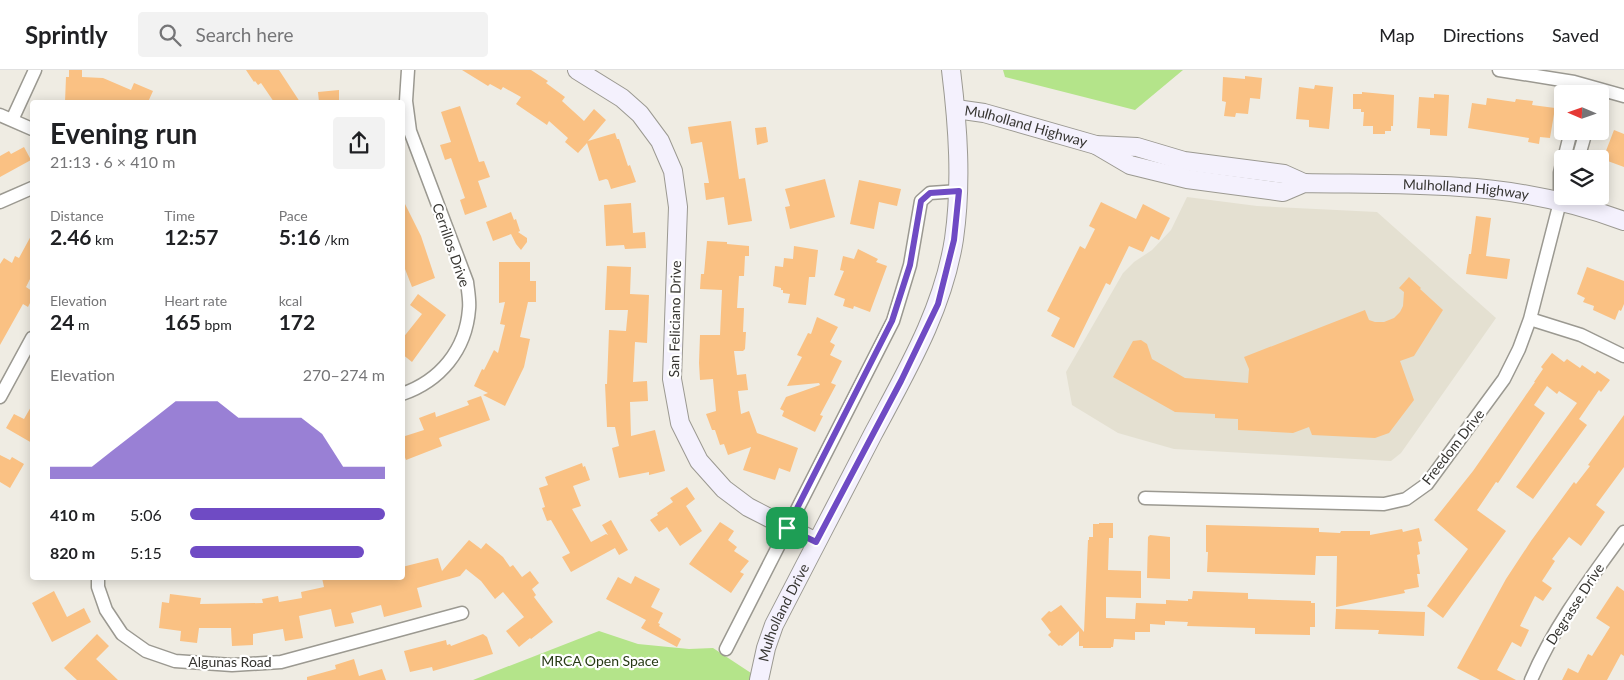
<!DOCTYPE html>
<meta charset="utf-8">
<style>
:root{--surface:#fff;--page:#f2f2f2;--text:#202124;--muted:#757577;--line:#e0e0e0;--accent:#6f4bc4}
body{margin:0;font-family:Lato,sans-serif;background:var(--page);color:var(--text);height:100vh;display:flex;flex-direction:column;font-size:19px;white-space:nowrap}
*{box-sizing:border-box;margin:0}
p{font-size:16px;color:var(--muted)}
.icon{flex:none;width:28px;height:28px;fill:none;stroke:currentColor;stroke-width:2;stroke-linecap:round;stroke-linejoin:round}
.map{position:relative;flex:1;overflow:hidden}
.drawer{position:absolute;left:30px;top:30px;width:375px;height:480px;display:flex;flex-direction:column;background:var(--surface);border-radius:5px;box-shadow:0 2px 12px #0003}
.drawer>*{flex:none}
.needle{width:32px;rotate:272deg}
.controls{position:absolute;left:1554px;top:15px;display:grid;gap:10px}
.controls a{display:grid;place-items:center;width:55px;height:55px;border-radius:5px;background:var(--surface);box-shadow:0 2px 12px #0003;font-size:25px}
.pin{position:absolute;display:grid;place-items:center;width:42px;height:42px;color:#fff;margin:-21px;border-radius:10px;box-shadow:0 2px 8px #0006}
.round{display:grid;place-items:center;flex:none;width:52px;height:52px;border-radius:5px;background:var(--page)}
.summary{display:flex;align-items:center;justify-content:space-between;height:85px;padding:0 20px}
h1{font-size:28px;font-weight:700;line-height:38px}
.metrics{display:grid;grid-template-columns:repeat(3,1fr);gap:8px;height:85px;padding:5px 20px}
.metrics div{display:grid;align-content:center}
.metrics b{font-size:21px;font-weight:700}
.metrics small{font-size:14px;font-weight:400}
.metrics p{font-size:14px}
.chart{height:140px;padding:10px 20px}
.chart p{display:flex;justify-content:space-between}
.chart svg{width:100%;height:90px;margin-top:5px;fill:var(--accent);opacity:.7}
ul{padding:0 20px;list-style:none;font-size:16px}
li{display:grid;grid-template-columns:80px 60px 1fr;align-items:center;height:38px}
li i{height:12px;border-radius:6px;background:var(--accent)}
header{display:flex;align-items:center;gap:30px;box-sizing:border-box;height:70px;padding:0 25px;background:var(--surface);border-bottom:1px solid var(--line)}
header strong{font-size:24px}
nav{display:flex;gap:28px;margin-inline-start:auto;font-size:18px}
.search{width:350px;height:45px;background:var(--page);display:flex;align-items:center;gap:12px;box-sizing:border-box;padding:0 18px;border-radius:5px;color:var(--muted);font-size:19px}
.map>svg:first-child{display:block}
</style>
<header>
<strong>Sprintly</strong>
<div class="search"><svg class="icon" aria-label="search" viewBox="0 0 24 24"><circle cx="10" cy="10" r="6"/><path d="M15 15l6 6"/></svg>Search here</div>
<nav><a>Map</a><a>Directions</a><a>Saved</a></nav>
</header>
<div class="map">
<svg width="1624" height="610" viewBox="0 0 1624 610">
<rect width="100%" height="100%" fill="#efece3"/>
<path fill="#e4e0d1" d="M 1187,127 L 1257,136 L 1377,142 L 1496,248 L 1401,383 L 1391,391 L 1174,379 L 1118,363 L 1072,335 L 1066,302 L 1123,203 L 1134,192 L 1152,180 L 1171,160 Z"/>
<path fill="#b4e48a" d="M 1003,0 L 1183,0 L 1135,40 L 1005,7 Z
M 599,561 L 638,574 L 689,579 L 713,578 L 751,603 L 750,610 L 473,610 Z"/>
<path fill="#fac183" d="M 69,0 L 82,0 L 82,7 L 103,8 L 131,20 L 134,13 L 153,21 L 148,32 L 65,32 L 66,7 L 69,7 Z
M 246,0 L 279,0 L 300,32 L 274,32 L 261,13 L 258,15 L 255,11 L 254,12 Z
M 462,0 L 531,0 L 548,11 L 546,13 L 565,27 L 562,31 L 584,51 L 594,39 L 606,50 L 588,71 L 615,63 L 617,69 L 619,69 L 628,96 L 630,95 L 636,112 L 611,119 L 608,110 L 606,109 L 599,111 L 587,73 L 578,83 L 565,72 L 568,68 L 549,51 L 547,55 L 516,34 L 521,27 L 503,17 L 501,20 L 490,14 L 488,16 Z
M 1245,6 L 1262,8 L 1260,29 L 1250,28 L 1248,44 L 1236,43 L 1235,47 L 1224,46 L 1226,32 L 1222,31 L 1223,7 L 1245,9 Z
M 1315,15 L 1333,17 L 1329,59 L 1309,57 L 1309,50 L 1296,49 L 1299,17 L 1314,19 Z
M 339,20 L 339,30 L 319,32 L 318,22 Z
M 1362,22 L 1394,25 L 1393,56 L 1391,56 L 1391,61 L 1385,61 L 1385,64 L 1373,64 L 1373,56 L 1363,56 L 1364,42 L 1361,42 L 1361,39 L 1353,39 L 1353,24 L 1362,24 Z
M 1434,24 L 1449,25 L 1447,66 L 1430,65 L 1430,59 L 1417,58 L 1419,27 L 1434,28 Z
M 1487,28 L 1515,32 L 1516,29 L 1533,31 L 1532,35 L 1555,38 L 1550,68 L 1540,67 L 1539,74 L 1528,72 L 1529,68 L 1468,58 L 1472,33 L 1486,35 Z
M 460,36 L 479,92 L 484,91 L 490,107 L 478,111 L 487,137 L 465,145 L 460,130 L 465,128 L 451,88 L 445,90 L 440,75 L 451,72 L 441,42 Z
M 731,51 L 739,109 L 745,108 L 752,151 L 728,155 L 724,127 L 706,130 L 704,113 L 709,113 L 702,72 L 691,74 L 688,57 Z
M 766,57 L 768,72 L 757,75 L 755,58 Z
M 1614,60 L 1624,64 L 1624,97 L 1605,90 L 1606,87 L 1604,86 Z
M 24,77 L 31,90 L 0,107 L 0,86 L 9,81 L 11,84 Z
M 825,109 L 835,147 L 790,159 L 785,137 L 790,136 L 785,119 Z
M 859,110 L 901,119 L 897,136 L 879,132 L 874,159 L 850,154 Z
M 402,128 L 421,166 L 435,208 L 412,217 L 405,199 L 402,200 Z
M 1101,132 L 1136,149 L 1143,134 L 1170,148 L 1159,170 L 1151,166 L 1143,182 L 1129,176 L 1110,215 L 1106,213 L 1074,278 L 1051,266 L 1060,248 L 1047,241 L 1080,176 L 1085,179 L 1095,159 L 1089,156 Z
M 631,133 L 633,163 L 645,162 L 646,178 L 625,179 L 624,175 L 606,176 L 604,135 Z
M 511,142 L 514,150 L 516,149 L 520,161 L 518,162 L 527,168 L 527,172 L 521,180 L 516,174 L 511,164 L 493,171 L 486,152 Z
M 1476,146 L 1491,148 L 1486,186 L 1510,189 L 1507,209 L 1466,204 L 1469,184 L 1471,184 Z
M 32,164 L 32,205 L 26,217 L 32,221 L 32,229 L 28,237 L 23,234 L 0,275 L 0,194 L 4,188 L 12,193 L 15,186 L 19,188 Z
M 707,171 L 727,172 L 727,174 L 749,176 L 749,186 L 745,186 L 744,206 L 739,206 L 737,238 L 744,238 L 743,262 L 746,262 L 745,279 L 743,281 L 734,281 L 737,305 L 746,304 L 748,320 L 738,321 L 741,344 L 749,341 L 757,363 L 798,378 L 790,402 L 779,398 L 775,410 L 743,400 L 751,377 L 728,385 L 724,374 L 720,375 L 715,360 L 712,360 L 706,344 L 716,341 L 713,309 L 700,310 L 699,293 L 700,265 L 720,265 L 722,220 L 700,219 L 701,204 L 704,204 Z
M 794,176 L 818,180 L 815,207 L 809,207 L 806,235 L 788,233 L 790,224 L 783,223 L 783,220 L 781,220 L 781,218 L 773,216 L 775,196 L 783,197 L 784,188 L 793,189 Z
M 858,179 L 878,189 L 876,192 L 887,196 L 870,242 L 854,236 L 853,239 L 843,236 L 845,229 L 834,225 L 844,201 L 840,200 L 843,186 L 854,189 Z
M 499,192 L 530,192 L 530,211 L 536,211 L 536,232 L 528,232 L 520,267 L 530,269 L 524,297 L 505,336 L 483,325 L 488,323 L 474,316 L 482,299 L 484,300 L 494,280 L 498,283 L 505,255 L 500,254 L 505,232 L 499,233 Z
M 607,196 L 631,197 L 630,224 L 649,225 L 647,273 L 635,272 L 633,312 L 647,311 L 648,331 L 630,332 L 631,366 L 655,360 L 665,401 L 649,405 L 649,402 L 619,408 L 612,378 L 619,376 L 615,357 L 607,357 L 605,314 L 607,314 L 609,260 L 626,261 L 628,240 L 605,240 Z
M 1587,197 L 1624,211 L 1624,234 L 1621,241 L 1619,240 L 1615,250 L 1593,240 L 1594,236 L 1583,232 L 1585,228 L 1577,224 Z
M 1409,207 L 1421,218 L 1420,219 L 1443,240 L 1414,286 L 1400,291 L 1414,330 L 1389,363 L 1375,368 L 1312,365 L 1309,357 L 1293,363 L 1238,360 L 1238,349 L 1215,348 L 1215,344 L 1175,342 L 1113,307 L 1133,271 L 1141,270 L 1147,274 L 1152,289 L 1185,308 L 1248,313 L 1249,299 L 1244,287 L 1365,240 L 1369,250 L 1375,252 L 1384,252 L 1394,248 L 1400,242 L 1403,236 L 1404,222 L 1399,218 Z
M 418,224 L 446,245 L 412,292 L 402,284 L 402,269 L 422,244 L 410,235 Z
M 817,247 L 838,257 L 830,272 L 835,275 L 830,285 L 842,291 L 831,313 L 836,315 L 820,345 L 823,346 L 815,362 L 782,346 L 784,341 L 780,339 L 786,327 L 820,315 L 819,313 L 787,316 L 802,287 L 797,285 L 808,263 L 811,264 Z
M 1552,283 L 1564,292 L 1567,289 L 1580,298 L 1582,295 L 1595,304 L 1597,301 L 1610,310 L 1601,322 L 1599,320 L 1579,349 L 1587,355 L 1533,429 L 1516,417 L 1577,333 L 1559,321 L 1557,324 L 1547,316 L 1534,335 L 1545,343 L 1498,413 L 1496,412 L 1477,440 L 1506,461 L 1443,548 L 1427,536 L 1468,479 L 1434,450 L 1473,401 L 1535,312 L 1534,312 L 1543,299 L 1541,297 Z
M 481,326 L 490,350 L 439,368 L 442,376 L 406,390 L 402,380 L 402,367 L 424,360 L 419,348 L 435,342 L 436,347 L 469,335 L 467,331 Z
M 32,335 L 32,373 L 6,358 L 14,344 L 24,349 Z
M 1624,345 L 1624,397 L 1596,435 L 1605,442 L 1581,476 L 1569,467 L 1552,489 L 1555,491 L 1542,511 L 1552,518 L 1543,531 L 1535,526 L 1520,556 L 1529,560 L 1521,577 L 1512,572 L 1497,600 L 1516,610 L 1480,610 L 1457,598 L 1506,509 L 1531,471 L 1574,412 L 1576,414 L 1590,396 L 1588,395 Z
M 0,385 L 10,390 L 12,387 L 24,394 L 10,418 L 0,412 Z
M 582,393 L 583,397 L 585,396 L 590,410 L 573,416 L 581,436 L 572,439 L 591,472 L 606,464 L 608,465 L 602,455 L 611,450 L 628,480 L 619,485 L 615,478 L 571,502 L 562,487 L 570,483 L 551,450 L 547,451 L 542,438 L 545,437 L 539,418 L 548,415 L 545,407 Z
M 687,417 L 695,429 L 686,436 L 702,461 L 680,476 L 667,457 L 659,462 L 650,450 L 658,445 L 657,443 L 673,432 L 670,428 Z
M 720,452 L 734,461 L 728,470 L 737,477 L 734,481 L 749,491 L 740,502 L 744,504 L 731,523 L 689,494 Z
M 1099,453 L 1113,453 L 1113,468 L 1109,468 L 1108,500 L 1141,501 L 1141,528 L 1106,527 L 1106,548 L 1135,549 L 1136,533 L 1166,534 L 1166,530 L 1188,531 L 1188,529 L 1192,529 L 1193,521 L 1248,523 L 1248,529 L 1311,531 L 1311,533 L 1315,533 L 1315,557 L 1310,557 L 1310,565 L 1255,564 L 1255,558 L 1187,556 L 1188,552 L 1165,551 L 1165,555 L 1150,554 L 1150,562 L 1135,562 L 1135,570 L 1114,569 L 1113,577 L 1111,577 L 1111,578 L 1083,578 L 1083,576 L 1079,576 L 1079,561 L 1062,576 L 1060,575 L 1059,576 L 1048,565 L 1051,562 L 1041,549 L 1049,541 L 1051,542 L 1061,535 L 1084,562 L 1088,470 L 1089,470 L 1089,467 L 1093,467 L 1093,454 L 1099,454 Z
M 1206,455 L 1319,458 L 1319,462 L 1340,463 L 1341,461 L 1370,461 L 1370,465 L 1402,459 L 1403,462 L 1419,458 L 1422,471 L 1418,472 L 1420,484 L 1417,485 L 1420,504 L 1417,504 L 1419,517 L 1404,520 L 1405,523 L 1336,537 L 1337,486 L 1316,486 L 1315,505 L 1207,502 L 1208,482 L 1206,482 Z
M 1150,465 L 1170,467 L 1170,509 L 1147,508 L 1148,467 Z
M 469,470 L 481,479 L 486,473 L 503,487 L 510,497 L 513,495 L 522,507 L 530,501 L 539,513 L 532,519 L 536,525 L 534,527 L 553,552 L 531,569 L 530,568 L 519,577 L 506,561 L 524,547 L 503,522 L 495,529 L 481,511 L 466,499 L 460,506 L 417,518 L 422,537 L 384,547 L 381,535 L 351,543 L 354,553 L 335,557 L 331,539 L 299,546 L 303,568 L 285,571 L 283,559 L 253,564 L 253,575 L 232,576 L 231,558 L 199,558 L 197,573 L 180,571 L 181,561 L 159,558 L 162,532 L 169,533 L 170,524 L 201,528 L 200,534 L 263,533 L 262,529 L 278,526 L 279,532 L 302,528 L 301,522 L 324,517 L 322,508 L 402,508 L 402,497 L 438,488 L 442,501 Z
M 635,506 L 660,519 L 651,537 L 663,543 L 658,553 L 660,554 L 659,556 L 681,569 L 677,577 L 641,558 L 646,550 L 606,529 L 618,507 L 631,514 Z
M 1617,516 L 1624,521 L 1624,586 L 1621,584 L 1607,610 L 1562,610 L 1568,598 L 1578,603 L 1588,584 L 1592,586 L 1610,557 L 1596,548 Z
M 54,521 L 67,547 L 84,538 L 91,552 L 52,572 L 32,533 Z
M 1336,539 L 1425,542 L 1424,566 L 1378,564 L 1379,560 L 1335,559 Z
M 97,564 L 109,576 L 96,589 L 118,610 L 77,610 L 64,598 Z
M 483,564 L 487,567 L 493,584 L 433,601 L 432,597 L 410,602 L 404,581 L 446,570 L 447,575 L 450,574 L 451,576 Z
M 354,589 L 359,606 L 382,599 L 386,610 L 307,610 L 307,607 L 336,599 L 335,595 Z"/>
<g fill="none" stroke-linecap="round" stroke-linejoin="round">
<defs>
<path id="street" d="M 1499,0 L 1574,12 L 1624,26
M 0,45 L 32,59
M 12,50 L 35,0
M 1564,89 L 1571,61
M 1578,89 L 1586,61
M 0,132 L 32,118
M 1560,132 L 1560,103 L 1562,94
M 1530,249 L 1581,265 L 1624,286
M 402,324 C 440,311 466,280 469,239 C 470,231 468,221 467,212 L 410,61 L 406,31 L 408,0
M 0,327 L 32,268
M 1145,428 L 1384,434 L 1406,429 L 1427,414 L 1504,309 L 1519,279 L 1530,249 L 1560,132 L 1563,126
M 98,508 L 98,517 L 106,540 L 122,564 L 146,581 L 175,591 L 232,595 L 281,592 L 462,543
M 726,579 L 893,251 L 910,195 L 921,131 L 930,123 L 959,121
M 1531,610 C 1554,556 1590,509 1624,462"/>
<g id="secondary">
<path d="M 577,0 L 622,28 L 640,44 L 660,71 L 673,101 L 678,137 L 672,309 L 680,353 L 699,391 L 724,419 L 748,437 L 816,472"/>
<path id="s1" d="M 956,39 L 984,43 L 1096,75 L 1137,77 L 1184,91 L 1284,104 L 1304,113"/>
<path id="s2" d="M 1096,75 L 1130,95 L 1187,109 L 1283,122 L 1304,113 C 1356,114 1409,113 1460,117 C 1516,120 1572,132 1624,151"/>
<path id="s3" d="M 759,610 L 766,578 L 774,555 C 807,491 840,428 873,364 C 906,302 943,240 954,169 C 962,113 958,57 951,0"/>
</g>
</defs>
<use href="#street" stroke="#9b9991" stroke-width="15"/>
<use href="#secondary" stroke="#9b9991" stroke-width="20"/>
<use href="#street" stroke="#fff" stroke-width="12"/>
<use href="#secondary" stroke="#f4f1fd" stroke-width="18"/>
</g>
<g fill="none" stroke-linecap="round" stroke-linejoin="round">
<defs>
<path id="route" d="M 959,121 L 954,170 L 938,234 L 901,311 L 816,472 L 787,458 L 892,251 L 910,195 L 921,131 L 930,123 Z"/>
</defs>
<use href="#route" stroke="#fff" stroke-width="10"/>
<use href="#route" stroke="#6f4bc4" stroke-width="6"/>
</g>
<g text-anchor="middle" stroke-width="4.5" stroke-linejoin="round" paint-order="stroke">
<g font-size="14" fill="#363531" stroke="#fff">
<text dy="5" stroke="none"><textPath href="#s1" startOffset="72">Mulholland Highway</textPath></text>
<text dy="5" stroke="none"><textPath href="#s2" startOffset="380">Mulholland Highway</textPath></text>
<text transform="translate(451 175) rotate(71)" y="5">Cerrillos Drive</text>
<text transform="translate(675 249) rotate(-89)" y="5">San Feliciano Drive</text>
<text transform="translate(1453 377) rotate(-52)" y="5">Freedom Drive</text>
<text transform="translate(1575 534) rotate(-57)" y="5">Degrasse Drive</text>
<text dy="5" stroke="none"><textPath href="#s3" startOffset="72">Mulholland Drive</textPath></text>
<text x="230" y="597">Algunas Road</text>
</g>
<g font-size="14" fill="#273915" stroke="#fff">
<text x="600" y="596">MRCA Open Space</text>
</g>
</g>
</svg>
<div class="controls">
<a><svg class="needle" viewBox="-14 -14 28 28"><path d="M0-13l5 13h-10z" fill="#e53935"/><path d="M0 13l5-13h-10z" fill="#757577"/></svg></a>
<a><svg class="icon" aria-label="layers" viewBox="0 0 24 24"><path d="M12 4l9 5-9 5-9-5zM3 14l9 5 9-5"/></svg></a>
</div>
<div class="pin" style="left:787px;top:458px;background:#1e9e55"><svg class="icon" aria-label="arrive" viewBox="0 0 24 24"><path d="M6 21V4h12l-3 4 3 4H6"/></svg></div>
<section class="drawer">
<div class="summary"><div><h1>Evening run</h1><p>21:13 · 6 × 410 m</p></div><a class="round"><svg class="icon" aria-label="share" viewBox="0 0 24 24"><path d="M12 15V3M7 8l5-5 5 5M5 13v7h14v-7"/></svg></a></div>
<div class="metrics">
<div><p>Distance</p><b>2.46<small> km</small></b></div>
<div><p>Time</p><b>12:57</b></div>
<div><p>Pace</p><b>5:16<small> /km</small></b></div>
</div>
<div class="metrics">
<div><p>Elevation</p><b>24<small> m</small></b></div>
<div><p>Heart rate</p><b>165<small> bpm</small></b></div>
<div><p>kcal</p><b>172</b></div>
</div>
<div class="chart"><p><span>Elevation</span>270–274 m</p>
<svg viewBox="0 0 160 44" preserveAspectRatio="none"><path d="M0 44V38L10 38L20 38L30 30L40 22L50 14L60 6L70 6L80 6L90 14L100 14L110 14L120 14L130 22L140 38L150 38L160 38V44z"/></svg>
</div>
<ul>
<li><b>410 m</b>5:06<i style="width:100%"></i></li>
<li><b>820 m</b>5:15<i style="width:89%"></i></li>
</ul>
</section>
</div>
